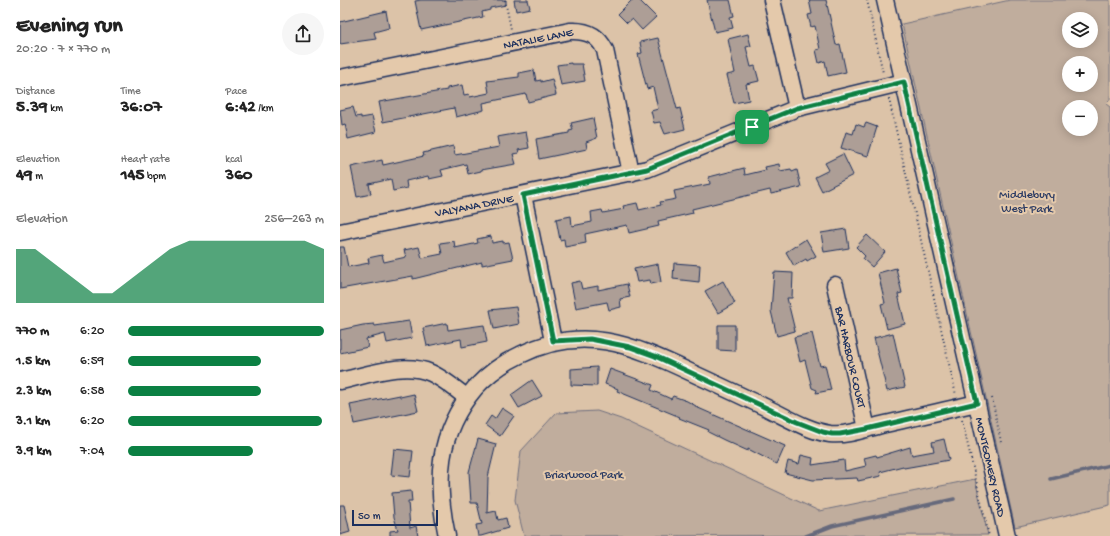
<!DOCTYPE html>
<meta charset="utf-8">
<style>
:root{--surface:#fff;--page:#f6f6f6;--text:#222;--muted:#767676;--accent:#0b8043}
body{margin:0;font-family:"Gochi Hand",sans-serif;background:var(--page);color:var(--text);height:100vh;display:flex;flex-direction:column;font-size:15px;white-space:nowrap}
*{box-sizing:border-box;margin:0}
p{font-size:13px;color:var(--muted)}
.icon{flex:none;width:22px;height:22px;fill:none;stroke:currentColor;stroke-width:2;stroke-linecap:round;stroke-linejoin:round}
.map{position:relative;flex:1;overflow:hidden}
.details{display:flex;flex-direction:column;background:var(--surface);width:340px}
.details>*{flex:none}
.tools{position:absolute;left:722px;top:12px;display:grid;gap:8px}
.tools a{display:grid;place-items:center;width:36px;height:36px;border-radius:50%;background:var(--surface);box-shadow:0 2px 10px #0003;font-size:20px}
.scale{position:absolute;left:12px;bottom:10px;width:86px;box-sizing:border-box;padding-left:4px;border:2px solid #1b2f5e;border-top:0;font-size:11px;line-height:14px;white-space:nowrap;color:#1b2f5e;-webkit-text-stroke:3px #e4c9ab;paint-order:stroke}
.pin{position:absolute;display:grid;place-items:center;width:34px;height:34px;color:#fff;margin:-17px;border-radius:8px;box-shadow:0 2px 6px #0006}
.round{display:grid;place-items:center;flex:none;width:42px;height:42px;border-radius:21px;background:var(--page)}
.summary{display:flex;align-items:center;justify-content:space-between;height:68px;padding:0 16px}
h1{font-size:22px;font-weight:800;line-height:30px}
.stats{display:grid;grid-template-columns:repeat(3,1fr);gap:6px;height:68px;padding:4px 16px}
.stats div{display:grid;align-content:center}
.stats b{font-size:17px;font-weight:800}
.stats small{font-size:11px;font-weight:400}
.stats p{font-size:11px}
.chart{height:112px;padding:8px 16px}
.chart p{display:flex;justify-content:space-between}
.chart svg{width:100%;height:72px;margin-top:4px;fill:var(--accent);opacity:.7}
ul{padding:0 16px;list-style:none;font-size:13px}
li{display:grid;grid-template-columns:64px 48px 1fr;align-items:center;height:30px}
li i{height:10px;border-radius:5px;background:var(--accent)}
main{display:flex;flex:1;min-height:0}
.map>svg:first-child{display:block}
</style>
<main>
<section class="details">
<div class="summary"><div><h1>Evening run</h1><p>20:20 · 7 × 770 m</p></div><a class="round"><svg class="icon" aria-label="share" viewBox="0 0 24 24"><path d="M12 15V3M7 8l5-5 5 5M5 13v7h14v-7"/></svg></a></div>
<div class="stats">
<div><p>Distance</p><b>5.39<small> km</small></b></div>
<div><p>Time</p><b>36:07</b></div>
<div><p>Pace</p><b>6:42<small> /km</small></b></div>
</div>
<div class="stats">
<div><p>Elevation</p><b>49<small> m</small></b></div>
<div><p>Heart rate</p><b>145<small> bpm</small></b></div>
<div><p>kcal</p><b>360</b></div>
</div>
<div class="chart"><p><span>Elevation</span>256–263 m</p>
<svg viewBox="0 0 160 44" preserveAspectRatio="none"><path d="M0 44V11L10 11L20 20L30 29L40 38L50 38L60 29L70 20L80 11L90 6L100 6L110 6L120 6L130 6L140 6L150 6L160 11V44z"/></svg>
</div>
<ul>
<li><b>770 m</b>6:20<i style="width:100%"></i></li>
<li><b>1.5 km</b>6:59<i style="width:68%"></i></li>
<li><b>2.3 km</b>6:58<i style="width:68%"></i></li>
<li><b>3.1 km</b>6:20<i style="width:99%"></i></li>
<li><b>3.9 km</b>7:04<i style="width:64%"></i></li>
</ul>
</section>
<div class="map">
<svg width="770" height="536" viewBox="0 0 770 536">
<rect width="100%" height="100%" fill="#dcc3a8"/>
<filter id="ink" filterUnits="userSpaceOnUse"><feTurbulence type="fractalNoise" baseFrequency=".025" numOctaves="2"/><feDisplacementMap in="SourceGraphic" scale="8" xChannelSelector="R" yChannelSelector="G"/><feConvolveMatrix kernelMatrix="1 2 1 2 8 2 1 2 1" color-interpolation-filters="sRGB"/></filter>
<g filter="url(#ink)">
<path fill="#c0ad9d" stroke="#6e6e7e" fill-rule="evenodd" d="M 670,0 L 770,0 L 770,100 L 766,104 L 770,107 L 770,505 L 675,527 L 562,24 ZM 729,19 L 751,19 L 751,41 L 729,41 ZM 729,63 L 751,63 L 751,85 L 729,85 ZM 729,107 L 751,107 L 751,129 L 729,129 Z
M 257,411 L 281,419 L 479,511 L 635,479 L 648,535 L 184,536 L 175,500 L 181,451 L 216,413 Z"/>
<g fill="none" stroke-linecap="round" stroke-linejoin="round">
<path stroke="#66697b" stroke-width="3.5" d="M 711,479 L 770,465
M 466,536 L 492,526 L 614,499"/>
</g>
<path fill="#ad9e96" stroke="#1b2f5e" d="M 81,0 L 166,0 L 166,5 L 150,8 L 150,10 L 142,12 L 143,17 L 81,30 L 75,1 Z
M 174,0 L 188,0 L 190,8 L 176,11 Z
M 292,0 L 299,0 L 316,17 L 302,30 L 292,19 L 287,23 L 278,14 Z
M 367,0 L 390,0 L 394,16 L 390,17 L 393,28 L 375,32 Z
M 469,0 L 486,0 L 496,45 L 500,44 L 506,72 L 488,76 L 485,61 L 479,63 L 476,50 L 480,49 L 475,26 L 471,27 L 468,15 L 472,14 Z
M 46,11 L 49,28 L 34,32 L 36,39 L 0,44 L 0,22 Z
M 408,34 L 411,46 L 406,47 L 411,67 L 415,66 L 419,81 L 406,84 L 409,100 L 394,103 L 387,75 L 395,73 L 388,39 Z
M 318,38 L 337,109 L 340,108 L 345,129 L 325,134 L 320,122 L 314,123 L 311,111 L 318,109 L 313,87 L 307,89 L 298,54 L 302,53 L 300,42 Z
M 231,63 L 231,64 L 242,64 L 245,81 L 221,85 L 217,65 Z
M 194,70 L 196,81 L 201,80 L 201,82 L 212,79 L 216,95 L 188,102 L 186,94 L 143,103 L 144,110 L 116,117 L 114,108 L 43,122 L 39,102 L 107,90 L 107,88 L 122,85 L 124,95 L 129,94 L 130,97 L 149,93 L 147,81 L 179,77 L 179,73 Z
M 13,107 L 16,117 L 21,116 L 21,118 L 32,116 L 36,132 L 8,139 L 5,124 L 2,125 L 0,110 Z
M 253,118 L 257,138 L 246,142 L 247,149 L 199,159 L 196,139 L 229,133 L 229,131 L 233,130 L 231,123 Z
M 526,123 L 537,127 L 528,156 L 501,148 L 506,132 L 513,134 L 516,124 L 524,127 Z
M 186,132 L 189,148 L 178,150 L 179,153 L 173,154 L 176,164 L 141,170 L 141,171 L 128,174 L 126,164 L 101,170 L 103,176 L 89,179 L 88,176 L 66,181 L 67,188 L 53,191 L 51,179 L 29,184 L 31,194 L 17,197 L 11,167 L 42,160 L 43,165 L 84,156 L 83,153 L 113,146 L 115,155 L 159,147 L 157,137 Z
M 503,154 L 513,175 L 482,191 L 475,177 L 489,170 L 485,163 Z
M 439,164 L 440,171 L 451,169 L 452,172 L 457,170 L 461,187 L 431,194 L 430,190 L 352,209 L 353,213 L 318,221 L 319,226 L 289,233 L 287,225 L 245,234 L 246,243 L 225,247 L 224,239 L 220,240 L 216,219 L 231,216 L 232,226 L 252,222 L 251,212 L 262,210 L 263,213 L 284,209 L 283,206 L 297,203 L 299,210 L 321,205 L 320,202 L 336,199 L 334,191 L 370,184 L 369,177 L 404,168 L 405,175 L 426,170 L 425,167 Z
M 506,229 L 509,248 L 484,252 L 481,233 Z
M 527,235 L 545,252 L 532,267 L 523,259 L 525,256 L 516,247 Z
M 151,236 L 152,243 L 163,241 L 163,243 L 169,242 L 173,259 L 142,265 L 142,262 L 73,279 L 73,276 L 0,289 L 0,247 L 4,247 L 8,267 L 29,263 L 28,258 L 42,255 L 44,262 L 66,257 L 64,250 L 79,247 L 82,258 L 102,254 L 100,243 L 114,241 L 115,248 L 138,243 L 137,239 Z
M 466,239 L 476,256 L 467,261 L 466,259 L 454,266 L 446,252 Z
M 334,263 L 360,265 L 359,282 L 333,279 Z
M 318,264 L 321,282 L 311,284 L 310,280 L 297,282 L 294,269 Z
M 556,268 L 562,293 L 558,294 L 565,324 L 547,329 L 541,304 L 545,303 L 538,273 Z
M 434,272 L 453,273 L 452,298 L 447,298 L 455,331 L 437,336 L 431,311 Z
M 240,281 L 242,289 L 258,286 L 258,290 L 287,284 L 290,297 L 280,299 L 281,307 L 269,310 L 267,302 L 236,308 L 231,283 Z
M 383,281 L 395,303 L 378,313 L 365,291 Z
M 176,307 L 179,324 L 154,329 L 150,310 Z
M 69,321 L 72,338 L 47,343 L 45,334 L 26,339 L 28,347 L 0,353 L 0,330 L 23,325 L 34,324 L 35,326 Z
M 107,323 L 108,330 L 144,325 L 147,342 L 122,347 L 121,339 L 87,346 L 83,328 Z
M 378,325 L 395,325 L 395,351 L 378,350 Z
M 472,333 L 480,366 L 485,365 L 491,390 L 476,393 L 477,390 L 472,388 L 465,360 L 460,362 L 454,337 Z
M 553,333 L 565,387 L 547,391 L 534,338 Z
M 257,367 L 257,386 L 231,385 L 231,369 Z
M 270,369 L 313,385 L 311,390 L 331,399 L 333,396 L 347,401 L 356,406 L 356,407 L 445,446 L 437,464 L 408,449 L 408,451 L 384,440 L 368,432 L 369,430 L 339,418 L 340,417 L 277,391 L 278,389 L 265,384 Z
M 192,380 L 202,396 L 179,408 L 171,395 Z
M 74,394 L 78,411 L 14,424 L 10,405 L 60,395 L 60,397 Z
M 162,408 L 174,416 L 160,436 L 145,425 L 151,416 L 155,419 Z
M 138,439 L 156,444 L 148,477 L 147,513 L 156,511 L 158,520 L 166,518 L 168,528 L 141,536 L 138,536 L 136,525 L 142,524 L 137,503 L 131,503 L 129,472 Z
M 604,439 L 609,460 L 564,468 L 563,466 L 540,472 L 541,476 L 518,481 L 517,478 L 473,480 L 445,473 L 448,461 L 459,464 L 461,455 L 473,458 L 472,465 L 504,460 L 505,471 L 526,466 L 524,458 L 536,455 L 537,457 L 570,447 L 572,455 L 594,451 L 592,442 Z
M 54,449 L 73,451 L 70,477 L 51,475 Z
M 71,491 L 72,502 L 68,502 L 70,528 L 76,526 L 78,536 L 50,536 L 50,531 L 58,530 L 54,517 L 52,493 Z
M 0,505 L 4,505 L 10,532 L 0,535 Z"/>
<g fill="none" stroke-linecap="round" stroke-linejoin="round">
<defs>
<path id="minor" d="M 432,0 L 457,108
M 545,0 L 667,536
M 0,78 L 230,31 C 246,30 258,35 265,50 L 291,173
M 183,195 L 213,341
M 0,232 L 307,169 L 457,108 L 564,82
M 495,285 L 527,429
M 0,381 C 28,375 64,361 91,373 C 104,379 116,389 127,398
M 107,536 C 95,481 97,433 135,388 C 148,374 163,363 180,355 C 242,324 291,344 350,372 C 376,384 402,396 429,409 C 448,418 469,431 490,434 C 507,436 525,429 541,425 C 573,418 605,410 637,403"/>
</defs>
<use href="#minor" stroke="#1b2f5e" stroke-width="19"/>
<path stroke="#1b2f5e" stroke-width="2" stroke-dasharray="1 3" stroke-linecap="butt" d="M 165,0 L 171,29
M 527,0 L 543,73
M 549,99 L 616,395
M 652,398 L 661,442
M 622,420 L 649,536"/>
<use href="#minor" stroke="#e4c9ab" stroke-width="16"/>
</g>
</g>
<g fill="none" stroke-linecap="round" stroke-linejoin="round" filter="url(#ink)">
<defs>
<path id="route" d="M 564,82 L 637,403 L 527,429 L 500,434 L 492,434 L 483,432 L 457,422 L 315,356 L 290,347 L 250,339 L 213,341 L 183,195 L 307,169 L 457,108 Z"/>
</defs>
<use href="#route" stroke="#fff" stroke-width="8"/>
<use href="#route" stroke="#0b8043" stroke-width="5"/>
</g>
<g text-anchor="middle" stroke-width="4" stroke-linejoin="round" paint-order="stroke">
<g font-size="12" fill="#1b2f5e" stroke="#e4c9ab">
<text transform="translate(198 38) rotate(-11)" y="4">NATALIE LANE</text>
<text transform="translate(134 205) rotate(-11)" y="4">VALYANA DRIVE</text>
<text transform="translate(511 357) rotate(77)" y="4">BAR HARBOUR COURT</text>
<text transform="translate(651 467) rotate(77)" y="4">MONTGOMERY ROAD</text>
</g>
<g font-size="12" fill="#2c3c64" stroke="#e4c9ab">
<text x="687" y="198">Middlebury<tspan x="687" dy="14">West Park</tspan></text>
<text x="244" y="478">Briarwood Park</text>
</g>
</g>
</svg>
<div class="tools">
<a><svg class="icon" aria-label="layers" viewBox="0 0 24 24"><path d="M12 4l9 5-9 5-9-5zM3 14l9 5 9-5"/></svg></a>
<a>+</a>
<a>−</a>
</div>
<div class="scale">50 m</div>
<div class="pin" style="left:412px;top:127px;background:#1e9e55"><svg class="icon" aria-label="arrive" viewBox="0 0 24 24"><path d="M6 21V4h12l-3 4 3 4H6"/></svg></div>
</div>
</main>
